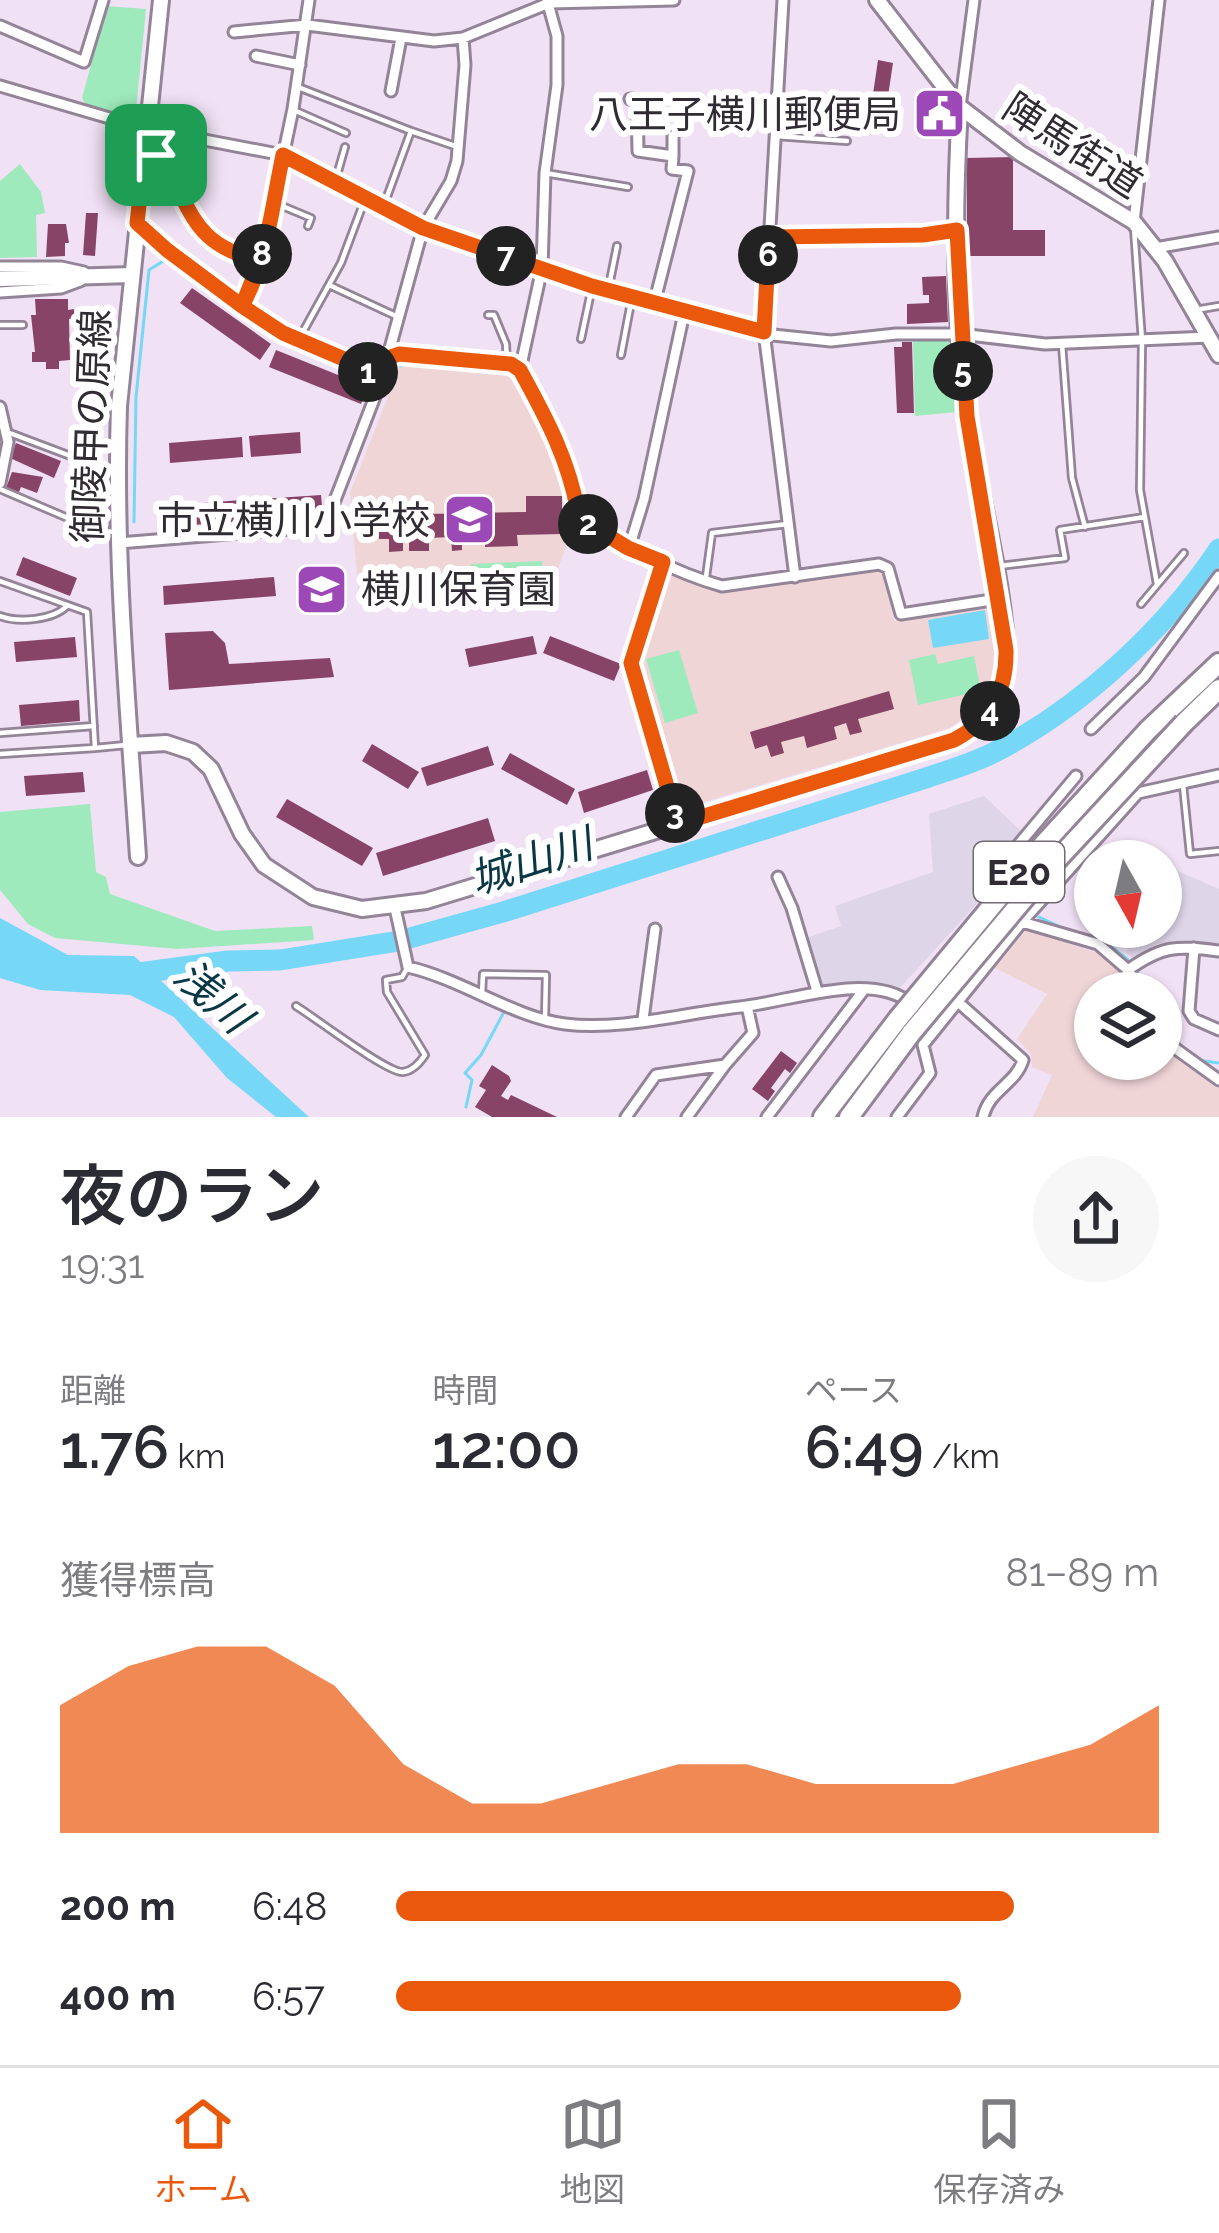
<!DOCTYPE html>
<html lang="ja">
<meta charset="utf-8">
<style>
:root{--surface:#fff;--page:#f7f7f7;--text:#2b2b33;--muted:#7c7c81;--line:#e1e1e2;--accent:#ea580c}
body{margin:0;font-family:Raleway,"Noto Sans JP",sans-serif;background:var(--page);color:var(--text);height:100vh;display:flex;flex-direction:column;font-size:45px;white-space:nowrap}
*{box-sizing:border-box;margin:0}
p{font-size:39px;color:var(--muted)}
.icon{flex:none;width:66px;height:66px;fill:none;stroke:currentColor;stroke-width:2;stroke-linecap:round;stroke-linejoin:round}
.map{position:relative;height:1117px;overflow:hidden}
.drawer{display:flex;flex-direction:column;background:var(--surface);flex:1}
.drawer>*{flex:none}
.needle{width:78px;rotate:172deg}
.controls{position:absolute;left:1074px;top:840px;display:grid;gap:24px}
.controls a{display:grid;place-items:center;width:108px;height:108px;border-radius:50%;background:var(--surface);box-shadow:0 3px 9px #0004;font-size:60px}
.pin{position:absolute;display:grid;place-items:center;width:102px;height:102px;color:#fff;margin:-51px;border-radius:24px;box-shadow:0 6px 18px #0006}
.km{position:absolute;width:60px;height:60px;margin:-30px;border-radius:50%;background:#222;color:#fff;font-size:33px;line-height:60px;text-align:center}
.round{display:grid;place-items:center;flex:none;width:126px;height:126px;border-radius:63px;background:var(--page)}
.head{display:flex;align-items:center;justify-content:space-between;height:204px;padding:0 60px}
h1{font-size:66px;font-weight:600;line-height:90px}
.stats{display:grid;grid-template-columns:repeat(3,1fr);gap:18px;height:204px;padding:12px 60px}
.stats div{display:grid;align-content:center}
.stats b{font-size:60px;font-weight:600}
.stats small{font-size:33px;font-weight:400}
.stats p{font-size:33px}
.chart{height:336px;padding:24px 60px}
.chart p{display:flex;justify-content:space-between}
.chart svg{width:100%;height:216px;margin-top:12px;fill:var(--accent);opacity:.7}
ul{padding:0 60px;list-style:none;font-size:39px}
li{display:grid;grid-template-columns:192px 144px 1fr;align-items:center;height:90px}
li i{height:30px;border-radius:15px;background:var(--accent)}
.dock{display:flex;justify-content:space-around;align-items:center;height:168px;border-top:3px solid var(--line);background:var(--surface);font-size:33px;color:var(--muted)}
.dock a{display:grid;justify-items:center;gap:6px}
.dock .current{color:var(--accent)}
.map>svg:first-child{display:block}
</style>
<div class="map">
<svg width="1219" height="1117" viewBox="0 0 1219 1117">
<rect width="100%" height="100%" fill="#f0e1f4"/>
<path fill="#ded5e9" d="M 984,796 L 1022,832 L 975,886 L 983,897 L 899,989 L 821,986 L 806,938 L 841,926 L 835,906 L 933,872 L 929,814 Z
M 1171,868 L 1219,889 L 1219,946 L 1187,942 L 1162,945 L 1134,960 L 1126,952 L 1145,927 L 1161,927 L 1161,874 Z"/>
<path fill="#f0d5d7" d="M 412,360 L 506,370 L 519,382 L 559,457 L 569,484 L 575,523 L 548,595 L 534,603 L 370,607 L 359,599 L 350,493 L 400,366 Z
M 876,571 L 883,574 L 894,621 L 988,606 L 997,654 L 988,692 L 981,705 L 950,728 L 687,807 L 679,803 L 637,661 L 668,574 L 730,592 Z
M 1025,931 L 1044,931 L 1072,945 L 1108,956 L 1121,967 L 1134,993 L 1095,993 L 1095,1059 L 1161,1059 L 1161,1039 L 1170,1052 L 1219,1087 L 1219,1117 L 1033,1117 L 1052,1075 L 1032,1067 L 1031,1054 L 1017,1039 L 1047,994 L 995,968 Z"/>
<path fill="#9eeabc" d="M 107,6 L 146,9 L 135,120 L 86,105 L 82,98 Z
M 20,164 L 41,192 L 45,213 L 36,215 L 37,257 L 0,258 L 0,181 Z
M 913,340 L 949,341 L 957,412 L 915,416 Z
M 542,561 L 543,571 L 534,572 L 535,600 L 472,603 L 471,564 Z
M 679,650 L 698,713 L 665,723 L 646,659 Z
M 935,654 L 938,664 L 974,656 L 981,691 L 918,705 L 909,660 Z
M 90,804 L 96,872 L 106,877 L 110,894 L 215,931 L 312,926 L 314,940 L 177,949 L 55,938 L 28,924 L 0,890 L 0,812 Z"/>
<path fill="#77d7f7" d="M 451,574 L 452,601 L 394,603 L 393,576 Z
M 985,610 L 989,639 L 933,648 L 928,620 Z
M 0,918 L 68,955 L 134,956 L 309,1117 L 276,1117 L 227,1078 L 174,1017 L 130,995 L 40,990 L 0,978 Z"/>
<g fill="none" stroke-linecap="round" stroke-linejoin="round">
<path stroke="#77d7f7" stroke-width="3" d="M 400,366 L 412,360 L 506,370
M 134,522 L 136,397 L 149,270 L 165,260
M 1039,917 L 1069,931
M 1103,940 L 1128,960
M 1138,973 L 1147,993
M 1197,1060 L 1219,1063
M 466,1107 L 472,1080 L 465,1073 L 481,1055 L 505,1010"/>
<path stroke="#77d7f7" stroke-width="21" d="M 124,975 L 228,961 L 280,960 L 399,941 L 503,912 L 926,778 C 949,770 974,763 995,752 C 1082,707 1165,630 1219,549"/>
</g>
<path fill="#874467" d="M 878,60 L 893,63 L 888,96 L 873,94 Z
M 1110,145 L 1132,159 L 1123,174 L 1100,160 Z
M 1013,157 L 1013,230 L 1045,230 L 1045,256 L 967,256 L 967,158 Z
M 86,213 L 98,213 L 95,256 L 83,255 Z
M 48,224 L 66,224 L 69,243 L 65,243 L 65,256 L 46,257 Z
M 946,276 L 948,322 L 907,324 L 907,304 L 929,303 L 929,295 L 923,295 L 922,277 Z
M 192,288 L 271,344 L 260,360 L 180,303 Z
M 35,299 L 68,299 L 68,310 L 74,309 L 75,319 L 69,319 L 70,360 L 59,361 L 59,369 L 46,369 L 46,362 L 32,362 L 32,352 L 35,352 L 31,315 L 36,315 Z
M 902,342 L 912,342 L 914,413 L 897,413 L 894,347 L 902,347 Z
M 276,350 L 368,387 L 361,404 L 269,367 Z
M 69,430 L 89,430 L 89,451 L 69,451 Z
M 300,432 L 301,453 L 251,457 L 249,436 Z
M 242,437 L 243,457 L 170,463 L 169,443 Z
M 16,443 L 61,461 L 54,478 L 10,458 Z
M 12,472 L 43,477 L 37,493 L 21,487 L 19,492 L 6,488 Z
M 321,495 L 323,516 L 249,521 L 248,500 Z
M 526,496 L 562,496 L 562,534 L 517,535 L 518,546 L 485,547 L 485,536 L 462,536 L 462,550 L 452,551 L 451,537 L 429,538 L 429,551 L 409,551 L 409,537 L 403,538 L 403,551 L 389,552 L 389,539 L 379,539 L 378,515 L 526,512 Z
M 241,500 L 242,521 L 169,527 L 168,506 Z
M 23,557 L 77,578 L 70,596 L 16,575 Z
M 274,577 L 276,596 L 164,605 L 163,586 Z
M 213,631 L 225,643 L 229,664 L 330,658 L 334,677 L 169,690 L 165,633 Z
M 533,636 L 537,654 L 469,667 L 465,649 Z
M 550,636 L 621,664 L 614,681 L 543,653 Z
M 75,637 L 77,657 L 16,662 L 14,642 Z
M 889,691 L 894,709 L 858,719 L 862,732 L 850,735 L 846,723 L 834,727 L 837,739 L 807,748 L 804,736 L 781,742 L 784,753 L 771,757 L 767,745 L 755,749 L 750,732 Z
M 79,700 L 80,721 L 21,726 L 19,705 Z
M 372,744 L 419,772 L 408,789 L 362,761 Z
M 488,746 L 494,765 L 427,786 L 421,768 Z
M 510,753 L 575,789 L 567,805 L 501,769 Z
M 647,770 L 653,790 L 584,813 L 578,792 Z
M 83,772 L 85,792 L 26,796 L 24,776 Z
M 287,799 L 373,848 L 362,866 L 276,817 Z
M 488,818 L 495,841 L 383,876 L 376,853 Z
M 781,1051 L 797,1063 L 790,1073 L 785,1069 L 771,1088 L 775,1091 L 768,1101 L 752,1089 Z
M 492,1065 L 509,1076 L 511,1081 L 501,1096 L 508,1100 L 511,1095 L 557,1117 L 492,1117 L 475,1107 L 486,1090 L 479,1086 Z"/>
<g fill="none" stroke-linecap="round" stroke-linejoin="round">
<defs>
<path id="lane" d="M 298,87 L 411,131
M 296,111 L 346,133
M 776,136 L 847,141
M 150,154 C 167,161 172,184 180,200 C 197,233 225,252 261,261
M 545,173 L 628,187
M 335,182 L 345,147
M 275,203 L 311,218 L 308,226
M 384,205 L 411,131 L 455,146
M 1134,228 L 1142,341 L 1140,490 L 1157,584
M 329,285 L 398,317
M 608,291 L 617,246
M 1195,310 L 1219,306
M 488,315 L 494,315 L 506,344 L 507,363
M 0,325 L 23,325
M 299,339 L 341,263 L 365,199
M 581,339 L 592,287
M 1062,344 L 1072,478 L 1085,527
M 621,355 L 632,297
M 7,432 L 113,472
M 0,489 L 98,531 L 117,532
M 999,566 L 1065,558 L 1060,530 L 1145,517
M 706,577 L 712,533 L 788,524
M 0,581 L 87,612 L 95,748 L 126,745
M 1141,604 L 1184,553
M 0,616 C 19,623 53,620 67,606
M 0,733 L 94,726
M 0,754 L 95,748
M 1183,785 L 1190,854 L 1219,851
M 1088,912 L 1095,915
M 1098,944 L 1103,927
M 482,993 L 483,974 L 546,975 L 545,1019
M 296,1006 C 314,1017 387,1073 403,1072 C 413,1071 421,1061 425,1055 L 387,992 L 386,980 L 402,977 L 408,967"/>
<path id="street" d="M 783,0 L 764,332 L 795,577
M 0,26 L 84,62 L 103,0
M 234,32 L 307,25 L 434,41 L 463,38 L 549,3 L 674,0
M 256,56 L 300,65
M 0,86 L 147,129 L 283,155 L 423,228 L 592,287 L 773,335 L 831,341 L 896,334 L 960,334 L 1045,344 L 1209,337
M 391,91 L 401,38
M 630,99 L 647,101
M 637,101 L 638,151 L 673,156 L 672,169 L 688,171 L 654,304
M 960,107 L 974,0
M 673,156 L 673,136
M 1134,222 L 1159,0
M 137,223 C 182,264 234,307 288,336 C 319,353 352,360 381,381
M 769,237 L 923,235 L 957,230
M 1155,248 L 1219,237
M 0,267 L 61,267 L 84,272
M 0,292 L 61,288 L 80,281
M 242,306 L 261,261 L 293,109 L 309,0
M 388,358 L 412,354 L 511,363 L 520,370 C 547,419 570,462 579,518 C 624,545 672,572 722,586 L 879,564 L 888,568 L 901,614 L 998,599
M 520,370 L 542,268 L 545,173 L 557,85 L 557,36 L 547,0
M 0,407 L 8,442 L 0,483
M 119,543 L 325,526 L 381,381 L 423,228 L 451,181 L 457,161 L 465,65 L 463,38
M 629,548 L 644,499 L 684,313
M 663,562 L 631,663 L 678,824
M 1091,729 L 1144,677 L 1219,576
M 778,877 L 792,908 L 817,991
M 999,901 L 983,887 L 1076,776
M 395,908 L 408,967 C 461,979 515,1018 565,1024 C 621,1031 684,1013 740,1007 C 789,1002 870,970 912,1004
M 1011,913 L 1022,922 L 1138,793 L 1219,775
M 1194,948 L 1189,1011 L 1194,1019 L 1219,1030
M 1128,970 C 1163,945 1177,946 1219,951
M 957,1001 L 1023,1060 C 1016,1084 989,1090 983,1117
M 643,1019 L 655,929
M 1161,1031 L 1176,1049 L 1219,1080
M 626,1117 L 656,1075 L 725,1065 L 753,1033 L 747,1006
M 687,1117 L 725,1065
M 767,1117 L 863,991
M 897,1117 L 930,1073 L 923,1045 L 1022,922 L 1098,944 L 1128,970 L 1141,993"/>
<path id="secondary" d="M 877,0 L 960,107 L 1020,153 L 1134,222 L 1165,261 L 1219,355
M 0,279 L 132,275
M 131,745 L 166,743 L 193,752 L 211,769 L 242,834 L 264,865 L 313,897 L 362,909 L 426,901 L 954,740 C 986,723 1001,700 1007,665 C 1005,583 980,500 968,419 C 953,317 954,210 960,107
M 138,857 C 128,706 114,557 119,406 L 161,0"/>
<path id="highway" d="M 1184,723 L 1219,689
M 1148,730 L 1219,663
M 823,1117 L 898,1019
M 849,1117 L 912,1032"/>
</defs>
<use href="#lane" stroke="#938597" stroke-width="10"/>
<use href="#street" stroke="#938597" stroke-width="15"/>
<use href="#secondary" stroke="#938597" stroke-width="20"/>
<use href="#highway" stroke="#938597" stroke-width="24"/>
<use href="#lane" stroke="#fff" stroke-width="4.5"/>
<use href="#street" stroke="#fff" stroke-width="9"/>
<use href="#secondary" stroke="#fff" stroke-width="14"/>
<use href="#highway" stroke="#fff" stroke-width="18"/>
<defs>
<path id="highway-bridge" d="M 898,1019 L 1039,849 L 1148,730
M 912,1032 L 1055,862 L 1184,723"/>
</defs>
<use href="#highway-bridge" stroke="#938597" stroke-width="24" stroke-linecap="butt"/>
<use href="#highway-bridge" stroke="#fff" stroke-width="18"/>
</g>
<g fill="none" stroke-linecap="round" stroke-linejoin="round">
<defs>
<path id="route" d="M 156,155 C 195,205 185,242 260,261 L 242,306 L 283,333 L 358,365 L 381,381 L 388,358 L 399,354 L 511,364 L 520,370 C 547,419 570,462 579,518 L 628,548 L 663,562 L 631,663 L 678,824 L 954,740 C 990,721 1007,691 1006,650 L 967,416 L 957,230 L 923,235 L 769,237 L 764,332 L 592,286 L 423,228 L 283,155 C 272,206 267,261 242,306 L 167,250 L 137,223 L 145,152 L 156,155"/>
</defs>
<use href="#route" stroke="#fff" stroke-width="24"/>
<use href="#route" stroke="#ea580c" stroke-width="15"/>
</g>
<defs>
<symbol id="civic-square" viewBox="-11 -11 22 22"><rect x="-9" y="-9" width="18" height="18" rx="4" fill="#9c48b6" stroke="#fff"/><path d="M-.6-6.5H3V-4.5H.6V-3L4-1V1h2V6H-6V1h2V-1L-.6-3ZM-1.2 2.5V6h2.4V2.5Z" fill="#fff"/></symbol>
<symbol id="school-square" viewBox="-11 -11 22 22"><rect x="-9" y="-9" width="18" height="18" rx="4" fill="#9c48b6" stroke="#fff"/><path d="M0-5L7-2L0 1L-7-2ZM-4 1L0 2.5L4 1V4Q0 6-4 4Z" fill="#fff"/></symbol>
</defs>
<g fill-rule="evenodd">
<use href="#civic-square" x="910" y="84" width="59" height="59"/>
<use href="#school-square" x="440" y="490" width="59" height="59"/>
<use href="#school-square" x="292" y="560" width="59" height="59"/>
</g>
<g text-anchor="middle" stroke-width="12" stroke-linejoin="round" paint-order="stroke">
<rect fill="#fff" stroke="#6f6b70" stroke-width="3" x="974" y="842" width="90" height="60" rx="9"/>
<g font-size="36" font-weight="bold" fill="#312c33">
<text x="1019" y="885">E20</text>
</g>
<g font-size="39" fill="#312c33" stroke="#fff" text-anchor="end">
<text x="901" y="128">八王子横川郵便局</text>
<text x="430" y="534">市立横川小学校</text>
<text x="361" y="603" text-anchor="start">横川保育園</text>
</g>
<g font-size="39" fill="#312c33" stroke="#fff">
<text transform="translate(1073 145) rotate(33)" y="14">陣馬街道</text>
<text transform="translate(91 426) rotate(-88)" y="14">御陵甲の原線</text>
</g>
<g font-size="42" font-style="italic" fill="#093744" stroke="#fff">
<text transform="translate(531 861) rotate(-18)" y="15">城山川</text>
<text transform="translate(213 996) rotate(42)" y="15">浅川</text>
</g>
</g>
</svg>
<div class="controls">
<a><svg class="needle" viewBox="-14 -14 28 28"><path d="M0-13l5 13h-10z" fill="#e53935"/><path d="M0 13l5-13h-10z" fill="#7c7c81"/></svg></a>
<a><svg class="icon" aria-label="layers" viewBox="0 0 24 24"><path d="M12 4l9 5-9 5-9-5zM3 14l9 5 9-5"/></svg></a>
</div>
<div class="pin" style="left:156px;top:155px;background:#1e9e55"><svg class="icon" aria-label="arrive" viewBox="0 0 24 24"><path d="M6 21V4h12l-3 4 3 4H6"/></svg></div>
<b class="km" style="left:368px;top:372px">1</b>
<b class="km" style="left:588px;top:524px">2</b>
<b class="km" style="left:675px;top:813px">3</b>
<b class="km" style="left:990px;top:711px">4</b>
<b class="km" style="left:963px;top:371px">5</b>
<b class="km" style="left:768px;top:255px">6</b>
<b class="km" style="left:506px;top:256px">7</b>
<b class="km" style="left:262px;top:254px">8</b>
</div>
<section class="drawer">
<div class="head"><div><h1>夜のラン</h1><p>19:31</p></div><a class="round"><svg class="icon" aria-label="share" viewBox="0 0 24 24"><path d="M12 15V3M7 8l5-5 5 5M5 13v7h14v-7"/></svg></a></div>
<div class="stats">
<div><p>距離</p><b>1.76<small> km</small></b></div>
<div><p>時間</p><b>12:00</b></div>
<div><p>ペース</p><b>6:49<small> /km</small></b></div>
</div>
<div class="chart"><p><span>獲得標高</span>81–89 m</p>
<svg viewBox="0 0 160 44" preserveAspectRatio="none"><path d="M0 44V18L10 10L20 6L30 6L40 14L50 30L60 38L70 38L80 34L90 30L100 30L110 34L120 34L130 34L140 30L150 26L160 18V44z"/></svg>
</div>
<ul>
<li><b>200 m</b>6:48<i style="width:81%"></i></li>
<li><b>400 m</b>6:57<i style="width:74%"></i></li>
</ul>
</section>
<nav class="dock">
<a class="current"><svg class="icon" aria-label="home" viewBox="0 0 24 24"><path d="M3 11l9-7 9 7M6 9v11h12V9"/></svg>ホーム</a>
<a><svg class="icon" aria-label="map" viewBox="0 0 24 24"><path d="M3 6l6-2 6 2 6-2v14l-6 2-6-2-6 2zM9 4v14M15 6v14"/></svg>地図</a>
<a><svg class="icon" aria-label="saved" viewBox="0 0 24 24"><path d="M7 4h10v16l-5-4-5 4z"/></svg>保存済み</a>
</nav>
